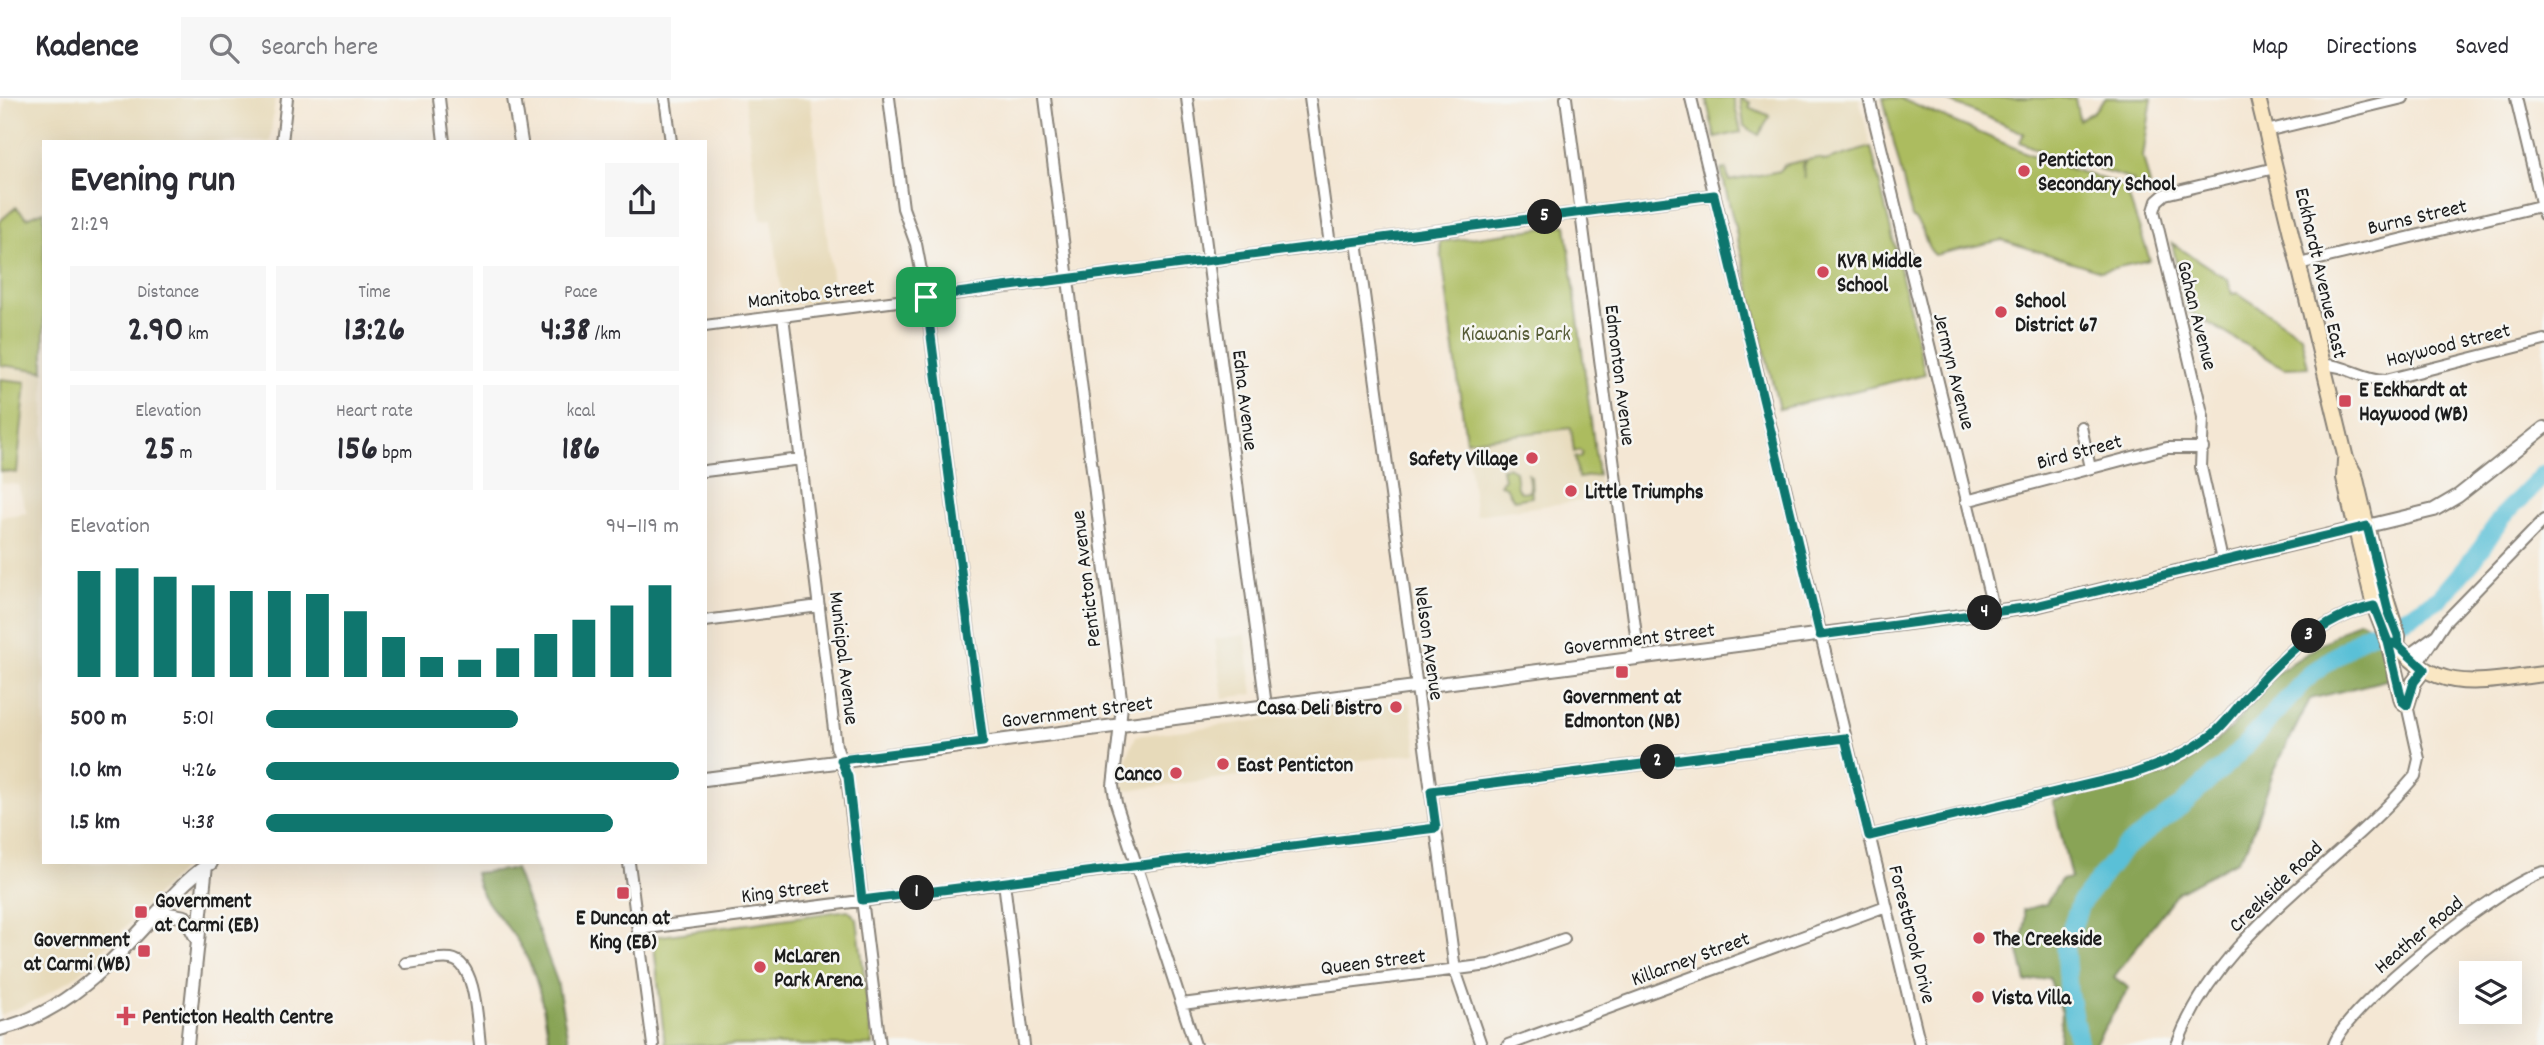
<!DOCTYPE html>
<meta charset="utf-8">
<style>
:root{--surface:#fff;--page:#f7f7f7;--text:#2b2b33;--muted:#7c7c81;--line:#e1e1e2;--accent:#0f766e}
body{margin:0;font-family:Dekko,sans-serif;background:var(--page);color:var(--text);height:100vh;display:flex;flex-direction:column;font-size:26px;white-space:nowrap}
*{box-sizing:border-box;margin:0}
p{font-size:23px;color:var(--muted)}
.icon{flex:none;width:38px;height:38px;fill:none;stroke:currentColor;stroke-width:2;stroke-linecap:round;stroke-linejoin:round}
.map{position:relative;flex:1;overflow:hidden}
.drawer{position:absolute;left:42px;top:42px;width:665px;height:724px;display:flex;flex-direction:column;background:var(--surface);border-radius:0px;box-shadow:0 7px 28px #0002}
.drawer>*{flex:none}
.controls{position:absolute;left:2459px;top:863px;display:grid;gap:14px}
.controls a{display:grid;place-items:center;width:63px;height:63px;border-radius:0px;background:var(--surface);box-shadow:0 7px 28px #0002;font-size:35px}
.pin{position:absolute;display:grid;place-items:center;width:60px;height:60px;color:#fff;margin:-30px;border-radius:14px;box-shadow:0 4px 10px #0006}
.km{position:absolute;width:35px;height:35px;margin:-18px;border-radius:50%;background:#222;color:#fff;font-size:19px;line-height:35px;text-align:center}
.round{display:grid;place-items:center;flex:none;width:74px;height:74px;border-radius:0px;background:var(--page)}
.summary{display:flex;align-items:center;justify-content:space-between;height:119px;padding:0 28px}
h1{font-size:38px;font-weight:700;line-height:52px}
.stats{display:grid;grid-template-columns:repeat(3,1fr);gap:10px;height:119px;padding:7px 28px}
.stats div{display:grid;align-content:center;border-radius:0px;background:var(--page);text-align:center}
.stats b{font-size:35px;font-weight:700}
.stats small{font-size:19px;font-weight:400}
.stats p{font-size:19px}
.chart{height:196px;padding:14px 28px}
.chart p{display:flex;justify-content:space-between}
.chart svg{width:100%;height:126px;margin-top:7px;stroke:var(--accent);stroke-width:6}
ul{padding:0 28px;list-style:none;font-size:23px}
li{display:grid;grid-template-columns:112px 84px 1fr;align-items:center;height:52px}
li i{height:18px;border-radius:9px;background:var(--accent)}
header{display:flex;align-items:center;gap:42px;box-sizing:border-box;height:98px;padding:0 35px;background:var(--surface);border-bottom:2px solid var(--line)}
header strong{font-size:33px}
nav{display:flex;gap:38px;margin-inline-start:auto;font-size:24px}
.search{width:490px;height:63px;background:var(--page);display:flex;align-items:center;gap:18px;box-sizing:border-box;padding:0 24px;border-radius:0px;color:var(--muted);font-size:26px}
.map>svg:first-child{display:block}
</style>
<header>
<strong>Kadence</strong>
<div class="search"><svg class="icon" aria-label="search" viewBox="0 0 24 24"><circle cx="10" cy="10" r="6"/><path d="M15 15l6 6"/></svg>Search here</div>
<nav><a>Map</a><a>Directions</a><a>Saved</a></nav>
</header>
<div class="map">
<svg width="2544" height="947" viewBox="0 0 2544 947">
<rect width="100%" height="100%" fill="#f6f6f2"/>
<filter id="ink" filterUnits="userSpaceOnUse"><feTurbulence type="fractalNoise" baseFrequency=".0143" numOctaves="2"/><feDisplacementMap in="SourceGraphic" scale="14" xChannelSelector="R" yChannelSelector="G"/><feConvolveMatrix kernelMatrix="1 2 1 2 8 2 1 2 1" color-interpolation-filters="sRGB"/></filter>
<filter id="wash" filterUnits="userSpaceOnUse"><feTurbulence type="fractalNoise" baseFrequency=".00686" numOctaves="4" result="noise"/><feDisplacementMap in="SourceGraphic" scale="28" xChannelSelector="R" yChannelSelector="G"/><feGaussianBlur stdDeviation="1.57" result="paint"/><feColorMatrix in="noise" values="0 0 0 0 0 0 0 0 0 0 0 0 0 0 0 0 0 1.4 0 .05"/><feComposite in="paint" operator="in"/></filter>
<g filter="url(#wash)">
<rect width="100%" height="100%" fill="#f4e7d4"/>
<path fill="#e7daba" d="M 5,0 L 275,0 L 270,44 L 44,44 L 44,765 L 188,765 L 78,877 L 38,902 L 0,917 L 0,419 L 27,415 L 18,387 L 0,385 L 0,49 Z
M 744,0 L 810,0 L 835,202 L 783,208 L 772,121 L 761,122 Z
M 1704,0 L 1859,0 L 1925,276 L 1779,311 Z
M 1592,327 L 1601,400 L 1476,417 L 1466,343 Z
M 1245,537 L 1253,596 L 1223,600 L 1215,541 Z
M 1405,604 L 1411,606 L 1417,655 L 1123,693 L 1127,659 L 1136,638 Z"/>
<path fill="#acbc5f" stroke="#646c3e" stroke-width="2" d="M 1706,0 L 1733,0 L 1741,34 L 1715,40 Z
M 1740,0 L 1751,5 L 1749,9 L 1770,18 L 1759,37 L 1744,28 Z
M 1883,0 L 1899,0 L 2045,63 L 2125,88 L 2150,162 L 2101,173 L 2002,142 L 1935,157 C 1922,146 1928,132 1912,119 Z
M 1941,0 L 2075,0 L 2079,22 L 2093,14 L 2106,0 L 2152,0 L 2143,59 L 2150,87 L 2135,91 L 2133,82 L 2050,57 L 2020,44 L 2024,35 Z
M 1871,49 L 1925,276 L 1779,311 L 1721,72 L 1726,71 L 1729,83 L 1780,73 L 1784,67 L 1806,62 L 1802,68 L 1805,81 L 1804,68 L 1807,62 L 1819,60 L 1825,63 Z
M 16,109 L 27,120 L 44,113 L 44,273 L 0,267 L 0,123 Z
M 1566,127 L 1598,377 L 1578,380 L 1575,359 L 1580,360 L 1583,355 L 1579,352 L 1574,354 L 1571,330 L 1466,343 L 1440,144 Z
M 2172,145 L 2228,182 L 2232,196 L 2238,195 L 2301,237 L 2308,269 L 2284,270 L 2187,212 Z
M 0,281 L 26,284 L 17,375 L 0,373 Z
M 1508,369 L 1515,373 L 1517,390 L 1521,394 L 1530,393 L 1528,376 L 1531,379 L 1532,399 L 1514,402 L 1506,389 L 1500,387 L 1504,381 L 1502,370 Z
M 848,812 L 857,821 L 873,947 L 665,947 L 653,839 Z"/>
<path fill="#89a456" stroke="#526039" stroke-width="2" d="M 2359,522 C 2380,529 2386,562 2390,581 L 2310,601 L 2273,675 L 2248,747 L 2236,763 L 2178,794 L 2114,879 L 2129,890 L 2094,947 L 2059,947 L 2061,915 L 2049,879 L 2026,884 L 2018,849 C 2023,839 2028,825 2023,812 L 2046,806 L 2061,782 L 2071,780 L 2053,703 L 2167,676 L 2190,663 L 2231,631 L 2278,574 Z
M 515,771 L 557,883 L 569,947 L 550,947 C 543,911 540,880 521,849 C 507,823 480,805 475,775 Z"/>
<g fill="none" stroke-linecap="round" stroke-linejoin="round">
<path stroke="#5ac0d7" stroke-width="19" d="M 2079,947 L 2068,893 L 2065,850 L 2080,806 L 2123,751 L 2182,707 L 2237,656 L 2311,576 L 2364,538 L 2410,518 L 2441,499 L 2475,459 L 2502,419 L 2544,376"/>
</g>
</g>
<g filter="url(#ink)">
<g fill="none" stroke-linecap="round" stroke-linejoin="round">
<defs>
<path id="minor" d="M 439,0 L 444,44
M 665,0 L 671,44
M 889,0 L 903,110 L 916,146 L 926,199 L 983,644
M 1045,0 L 1122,608 L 1113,688 L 1116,705 L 1195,947
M 1187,0 L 1266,608
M 1310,0 L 1330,147
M 1566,0 L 1639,560
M 1691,0 L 1920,947
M 1869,0 L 1994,514
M 2516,0 L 2544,117
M 2266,33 L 2403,0
M 282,44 L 287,0
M 1357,144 L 1455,872 L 1481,947
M 2299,166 L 2544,107
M 783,218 L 836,648 L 847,679 L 880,947
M 705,228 L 1714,97
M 2323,267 C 2346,266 2362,282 2386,282 L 2544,242
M 2081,329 L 2090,370
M 705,373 L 801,361
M 1966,403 L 2167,350 L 2203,350
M 2222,462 L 2201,369 L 2203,319 L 2154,113 L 2157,103 L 2165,96 L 2275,70
M 705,523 L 819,508
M 2407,558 L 2436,537
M 2417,566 L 2445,524 L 2544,422
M 1431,693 L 1845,640
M 1869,738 L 2132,676 C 2162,666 2188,655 2213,636 C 2225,626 2235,612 2245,600 C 2281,561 2319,520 2374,508
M 629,765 L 653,947
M 1004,784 L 1024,947
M 639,831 L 1436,730
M 406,865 C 420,864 438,859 451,861 C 477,865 477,926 480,947
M 1182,906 L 1489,867 L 1564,841
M 1508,947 L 1886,808
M 2177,947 C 2218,834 2340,767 2415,678 L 2419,661 L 2407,607
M 2334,947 C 2347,907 2501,785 2544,774"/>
<path id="tertiary" d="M 514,0 L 521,44
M 705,681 L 2031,509 L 2434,412 L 2458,398 L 2544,330
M 154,818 L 169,816 L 185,819 L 198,843
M 0,931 C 66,915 112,864 155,817 C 173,798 189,778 211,765
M 187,947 L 206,767"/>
<path id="secondary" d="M 2258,0 L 2346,361 L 2355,377 L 2378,475 L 2398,538 L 2397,547
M 2345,362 L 2344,380 L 2374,508 L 2388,544 L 2402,603 L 2407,607
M 2397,547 C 2440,599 2487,582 2544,576
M 2407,607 L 2414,584 L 2424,571"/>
</defs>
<use href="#minor" stroke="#888278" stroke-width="14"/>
<use href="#tertiary" stroke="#888278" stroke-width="16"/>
<use href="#secondary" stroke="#888278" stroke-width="18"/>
<use href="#minor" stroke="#fff" stroke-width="10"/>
<use href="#tertiary" stroke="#fff" stroke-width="12"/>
<use href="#secondary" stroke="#fae7c3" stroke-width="14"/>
</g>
</g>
<g fill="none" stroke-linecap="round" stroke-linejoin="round" filter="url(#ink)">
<defs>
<path id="route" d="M 926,199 L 983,644 L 841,662 L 848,679 L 862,802 L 1436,730 L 1431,693 L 1845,640 L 1869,738 L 2132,676 C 2162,666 2188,655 2213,636 C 2225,626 2235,612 2245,600 C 2281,561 2319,520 2374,508 L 2388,544 L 2398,547 L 2424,571 L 2414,584 L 2407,607 L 2402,603 L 2388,544 L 2398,547 L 2398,538 L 2388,512 L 2367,428 L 2031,509 L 1820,537 L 1714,97 L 926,199"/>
</defs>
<use href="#route" stroke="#fff" stroke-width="14"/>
<use href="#route" stroke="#0f766e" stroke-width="9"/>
</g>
<g fill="#d1495b" stroke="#f6f6f2" stroke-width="2.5">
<circle cx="2024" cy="73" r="7"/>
<circle cx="1823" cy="174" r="7"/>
<circle cx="2001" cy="214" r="7"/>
<rect x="2338" y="296" width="14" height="14" rx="3.5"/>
<circle cx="1532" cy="360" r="7"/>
<circle cx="1571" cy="393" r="7"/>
<rect x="1615" y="567" width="14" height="14" rx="3.5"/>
<circle cx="1396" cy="609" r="7"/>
<circle cx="1223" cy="666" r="7"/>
<circle cx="1176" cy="675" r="7"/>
<rect x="616" y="788" width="14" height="14" rx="3.5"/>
<rect x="134" y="807" width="14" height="14" rx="3.5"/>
<circle cx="1979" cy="840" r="7"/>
<rect x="137" y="846" width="14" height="14" rx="3.5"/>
<circle cx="760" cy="869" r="7"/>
<circle cx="1978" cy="899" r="7"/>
<path d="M122.5 907.5h7v7h7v7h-7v7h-7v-7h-7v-7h7z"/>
</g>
<g text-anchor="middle" stroke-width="5" stroke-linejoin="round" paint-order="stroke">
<g font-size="21" font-weight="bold" fill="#1c1c1c" stroke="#f6f6f2" text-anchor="start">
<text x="2038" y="68">Penticton<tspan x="2038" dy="24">Secondary School</tspan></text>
<text x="1837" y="169">KVR Middle<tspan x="1837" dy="24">School</tspan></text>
<text x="2015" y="209">School<tspan x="2015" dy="24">District 67</tspan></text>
<text x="2359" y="298">E Eckhardt at<tspan x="2359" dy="24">Haywood (WB)</tspan></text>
<text x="1518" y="367" text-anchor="end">Safety Village</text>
<text x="1585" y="400">Little Triumphs</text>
<text x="1622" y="605" text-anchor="middle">Government at<tspan x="1622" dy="24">Edmonton (NB)</tspan></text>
<text x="1382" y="616" text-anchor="end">Casa Deli Bistro</text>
<text x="1237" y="673">East Penticton</text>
<text x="1162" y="682" text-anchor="end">Canco</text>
<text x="155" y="809">Government<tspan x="155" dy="24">at Carmi (EB)</tspan></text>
<text x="623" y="826" text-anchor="middle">E Duncan at<tspan x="623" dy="24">King (EB)</tspan></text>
<text x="1993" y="847">The Creekside</text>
<text x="130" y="848" text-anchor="end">Government<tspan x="130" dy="24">at Carmi (WB)</tspan></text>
<text x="774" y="864">McLaren<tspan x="774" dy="24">Park Arena</tspan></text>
<text x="1992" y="906">Vista Villa</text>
<text x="142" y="925">Penticton Health Centre</text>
</g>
<g font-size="21" fill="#1c1c1c" stroke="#f6f6f2">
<text transform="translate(2417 118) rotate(-13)" y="7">Burns Street</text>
<text transform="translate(2322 175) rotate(77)" y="7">Eckhardt Avenue East</text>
<text transform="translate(811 195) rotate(-7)" y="7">Manitoba Street</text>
<text transform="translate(2198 217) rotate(76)" y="7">Gahan Avenue</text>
<text transform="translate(2448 246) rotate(-14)" y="7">Haywood Street</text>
<text transform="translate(1955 273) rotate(76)" y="7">Jermyn Avenue</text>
<text transform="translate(1621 277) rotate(83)" y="7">Edmonton Avenue</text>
<text transform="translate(1246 302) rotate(83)" y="7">Edna Avenue</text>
<text transform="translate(2079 353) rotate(-15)" y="7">Bird Street</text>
<text transform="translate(1085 481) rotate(-97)" y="7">Penticton Avenue</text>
<text transform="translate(1639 540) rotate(-7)" y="7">Government Street</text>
<text transform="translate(1430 545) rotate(82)" y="7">Nelson Avenue</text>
<text transform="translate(845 560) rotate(83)" y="7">Municipal Avenue</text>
<text transform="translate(1077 613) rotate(-7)" y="7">Government Street</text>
<text transform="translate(2275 788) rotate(-44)" y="7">Creekside Road</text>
<text transform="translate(785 792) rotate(-7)" y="7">King Street</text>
<text transform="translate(1913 836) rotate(76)" y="7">Forestbrook Drive</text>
<text transform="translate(2418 836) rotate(-40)" y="7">Heather Road</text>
<text transform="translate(1690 860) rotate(-20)" y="7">Killarney Street</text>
<text transform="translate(1373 863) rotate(-7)" y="7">Queen Street</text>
</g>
<g font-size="21" fill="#565c37" stroke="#f6f6f2">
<text x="1516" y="242">Kiawanis Park</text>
</g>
</g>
</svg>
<div class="controls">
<a><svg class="icon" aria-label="layers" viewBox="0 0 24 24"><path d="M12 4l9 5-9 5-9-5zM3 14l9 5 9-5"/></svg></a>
</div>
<div class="pin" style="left:926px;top:199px;background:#1e9e55"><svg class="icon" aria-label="arrive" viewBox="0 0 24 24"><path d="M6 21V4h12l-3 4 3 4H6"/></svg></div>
<b class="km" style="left:917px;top:795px">1</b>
<b class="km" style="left:1658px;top:664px">2</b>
<b class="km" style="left:2309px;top:538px">3</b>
<b class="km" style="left:1985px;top:515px">4</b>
<b class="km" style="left:1545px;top:119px">5</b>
<section class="drawer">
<div class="summary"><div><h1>Evening run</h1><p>21:29</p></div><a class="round"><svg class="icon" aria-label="share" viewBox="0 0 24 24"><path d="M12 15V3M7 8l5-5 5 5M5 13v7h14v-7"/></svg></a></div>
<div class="stats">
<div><p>Distance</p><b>2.90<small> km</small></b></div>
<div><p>Time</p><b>13:26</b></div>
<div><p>Pace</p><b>4:38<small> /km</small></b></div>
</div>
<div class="stats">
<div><p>Elevation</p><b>25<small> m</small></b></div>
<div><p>Heart rate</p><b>156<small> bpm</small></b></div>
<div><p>kcal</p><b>186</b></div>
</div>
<div class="chart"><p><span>Elevation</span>94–119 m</p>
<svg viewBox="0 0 160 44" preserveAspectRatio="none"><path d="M5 44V7M15 44V6M25 44V9M35 44V12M45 44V14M55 44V14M65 44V15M75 44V21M85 44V30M95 44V37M105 44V38M115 44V34M125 44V29M135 44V24M145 44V19M155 44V12"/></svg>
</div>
<ul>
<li><b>500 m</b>5:01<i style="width:61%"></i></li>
<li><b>1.0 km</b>4:26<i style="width:100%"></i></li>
<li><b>1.5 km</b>4:38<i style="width:84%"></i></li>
</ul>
</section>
</div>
